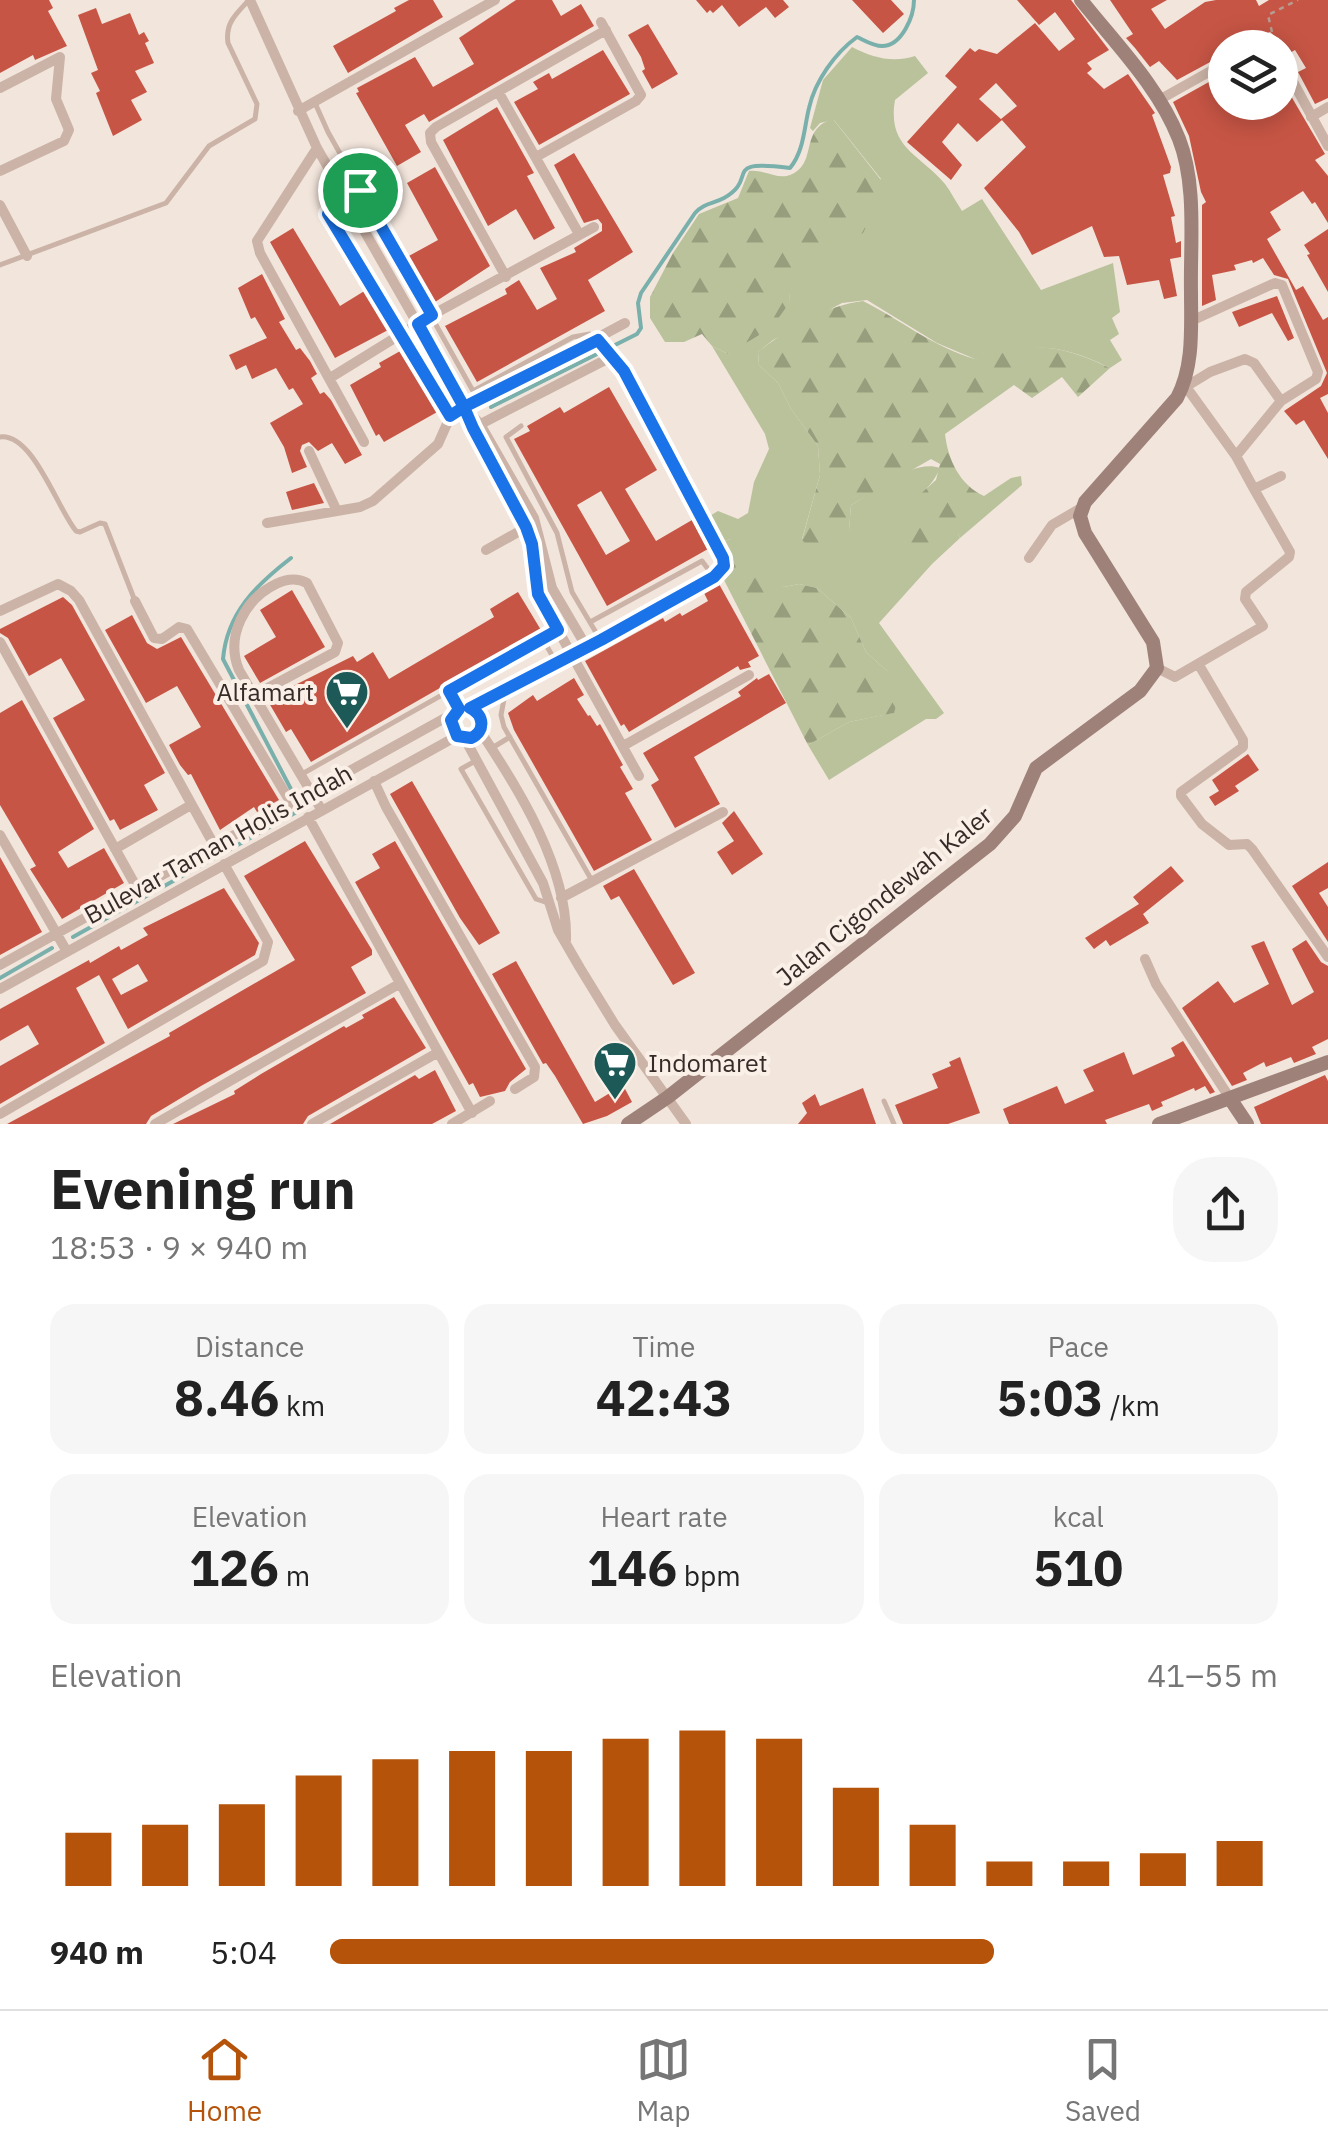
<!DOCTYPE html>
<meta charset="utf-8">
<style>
:root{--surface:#fff;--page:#f6f6f6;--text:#222;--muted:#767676;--line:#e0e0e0;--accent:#b45309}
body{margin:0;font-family:"IBM Plex Sans",sans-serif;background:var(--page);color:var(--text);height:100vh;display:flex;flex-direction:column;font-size:38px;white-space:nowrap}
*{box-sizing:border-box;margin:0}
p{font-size:32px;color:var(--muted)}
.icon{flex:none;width:55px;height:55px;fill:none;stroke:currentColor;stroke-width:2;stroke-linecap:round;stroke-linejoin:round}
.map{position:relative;height:1124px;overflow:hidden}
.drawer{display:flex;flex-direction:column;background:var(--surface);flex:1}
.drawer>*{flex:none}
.tools{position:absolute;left:1208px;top:30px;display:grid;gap:20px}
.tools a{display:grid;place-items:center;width:90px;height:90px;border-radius:50%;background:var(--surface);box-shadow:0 5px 25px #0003;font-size:50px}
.pin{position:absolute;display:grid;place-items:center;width:85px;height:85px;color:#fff;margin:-42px;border:5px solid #fff;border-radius:50%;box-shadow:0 2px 10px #0007}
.round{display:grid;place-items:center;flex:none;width:105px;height:105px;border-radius:40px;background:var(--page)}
.head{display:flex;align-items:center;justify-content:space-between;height:170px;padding:0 50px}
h1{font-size:55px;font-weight:700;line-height:75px}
.metrics{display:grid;grid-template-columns:repeat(3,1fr);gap:15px;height:170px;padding:10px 50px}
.metrics div{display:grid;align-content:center;border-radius:25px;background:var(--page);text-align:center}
.metrics b{font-size:50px;font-weight:700}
.metrics small{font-size:28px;font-weight:400}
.metrics p{font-size:28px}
.chart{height:280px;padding:20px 50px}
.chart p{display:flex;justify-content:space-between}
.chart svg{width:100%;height:180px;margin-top:10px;stroke:var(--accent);stroke-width:6}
ul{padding:0 50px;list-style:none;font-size:32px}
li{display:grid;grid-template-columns:160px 120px 1fr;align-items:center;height:75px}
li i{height:25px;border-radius:12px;background:var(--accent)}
.dock{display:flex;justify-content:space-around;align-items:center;height:140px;border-top:2px solid var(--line);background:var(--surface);font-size:28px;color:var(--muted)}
.dock a{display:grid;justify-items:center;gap:5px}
.dock .active{color:var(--accent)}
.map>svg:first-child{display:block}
</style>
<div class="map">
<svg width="1328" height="1124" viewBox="0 0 1328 1124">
<defs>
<pattern id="forest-firs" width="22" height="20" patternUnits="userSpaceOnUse" patternTransform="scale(2.5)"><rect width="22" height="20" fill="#b9c29b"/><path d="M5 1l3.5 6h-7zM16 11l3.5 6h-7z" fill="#979e7e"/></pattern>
</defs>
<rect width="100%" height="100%" fill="#f2e5dc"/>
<path fill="#b9c29b" d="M 852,47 C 873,58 893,63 915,56 L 928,73 L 895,100 C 887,148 919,153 945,184 C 951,192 956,202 962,211 L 982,199 L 1041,290 L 1113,263 L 1120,312 L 1112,318 L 1119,334 L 1110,340 L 1122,360 L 1110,368 C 1062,345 1033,340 982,362 L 937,343 L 867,300 L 842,303 L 773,340 L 758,352 L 759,365 L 778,383 L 791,409 L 818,446 L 820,475 L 802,539 L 849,530 L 851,505 C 875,492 913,458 940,468 C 932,488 917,493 912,516 L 958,534 L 960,538 L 932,564 L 879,623 L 944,713 L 936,719 L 926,719 L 829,780 L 808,745 L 849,722 L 893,713 L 887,671 L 866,652 L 851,618 L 817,588 L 799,584 L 784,587 L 730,539 L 723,542 L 708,517 L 718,511 L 738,519 L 748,513 L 754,482 L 769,449 L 765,434 L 712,346 L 728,354 L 790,302 L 787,274 L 881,179 L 834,120 L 820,123 L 813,131 L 810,128 L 823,80 Z"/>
<path fill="url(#forest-firs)" d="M 833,119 L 881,180 L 881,199 L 863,233 L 838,244 L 822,241 L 788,274 L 790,302 L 772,327 L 728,354 L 712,346 L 702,334 L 684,342 L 665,342 L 650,318 L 650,297 L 673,253 L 699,214 L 738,198 L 749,171 C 763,169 778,180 790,175 C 819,164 798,129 833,119 Z
M 863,301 C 899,319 935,348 975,359 C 986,362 1000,353 1012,350 C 1049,342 1077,353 1110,368 L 1078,397 L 1062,377 L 1032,398 L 1014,385 L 945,434 C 948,460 960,485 984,496 L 1011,478 L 1021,476 L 1022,485 L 960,538 L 958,534 L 931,554 L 915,553 L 901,547 L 901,530 L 912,513 L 916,498 L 936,480 L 940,464 L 931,459 L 851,505 L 849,530 L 841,550 L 819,557 L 802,540 L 820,475 L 818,446 L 791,409 L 778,383 L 759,365 L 758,352 C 787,329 827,305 863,301 Z
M 730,539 L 760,550 L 784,587 L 799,584 L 817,588 L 851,618 L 866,652 L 887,671 L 899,695 L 894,713 L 849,722 L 808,745 L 724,580 L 728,570 L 723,542 Z"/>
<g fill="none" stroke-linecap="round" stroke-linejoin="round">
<path stroke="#7ab0ac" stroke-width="4" d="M 491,407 L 637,334 L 641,328 L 638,303 L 641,293 L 695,213 C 704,203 713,204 724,198 C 760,178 719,159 790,168 C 804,151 804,128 809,108 C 815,81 835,53 857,37 C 864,40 873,46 882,46 C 902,46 914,16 914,0
M 291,558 C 256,585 227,613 223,659 L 293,793
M 73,937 L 302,809 L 301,806
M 0,978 L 52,948"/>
</g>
<path fill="#c75545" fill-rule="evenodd" d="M 0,0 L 49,0 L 53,8 L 48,11 L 67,46 L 35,60 L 33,55 L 0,73 Z
M 409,0 L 433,0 L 443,17 L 348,73 L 333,46 L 396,11 L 394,8 Z
M 516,0 L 552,0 L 561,16 L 581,4 L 594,26 L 429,122 L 424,114 L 405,125 L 421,152 L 397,166 L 356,93 L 359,92 L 357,88 L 415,57 L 433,87 L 474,64 L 459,38 Z
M 696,0 L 783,0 L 789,7 L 775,18 L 766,7 L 739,27 L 722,5 L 713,13 L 710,10 L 707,13 Z
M 852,0 L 891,0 L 904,14 L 883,33 Z
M 1017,0 L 1071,0 L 1109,50 L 1087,63 L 1092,69 L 1087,73 L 1104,89 L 1128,74 L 1155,113 L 1152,115 L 1171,167 L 1170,173 L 1163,175 L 1175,216 L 1171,217 L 1176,243 L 1181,241 L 1181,257 L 1170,259 L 1177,296 L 1164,299 L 1159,280 L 1127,285 L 1119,256 L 1104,257 L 1092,226 L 1032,255 L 1019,232 L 984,188 L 1026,147 L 1001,119 L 1017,106 L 996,83 L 979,99 L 1002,120 L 977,142 L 958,123 L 942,142 L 962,165 L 951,180 L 907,142 L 957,87 L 945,76 L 970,48 L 975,52 L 979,49 L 997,54 L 1035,23 L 1059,51 L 1075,39 L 1055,12 L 1039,25 Z
M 1110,0 L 1167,0 L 1151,9 L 1165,29 L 1205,2 L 1216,0 L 1256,0 L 1259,6 L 1269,0 L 1328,0 L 1328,98 L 1315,104 L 1298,72 L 1306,68 L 1295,50 L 1288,54 L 1282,42 L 1270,32 L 1250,40 L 1245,48 L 1225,48 L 1225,54 L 1177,80 L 1159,61 L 1150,67 L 1135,48 L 1126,38 L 1133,34 Z
M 96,8 L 102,24 L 130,13 L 139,35 L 144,32 L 149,41 L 145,43 L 154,63 L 135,71 L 147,92 L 131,100 L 142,120 L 113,136 L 96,93 L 100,91 L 91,73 L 98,70 L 78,15 Z
M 648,24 L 678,74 L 652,89 L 642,71 L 645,69 L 641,57 L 628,35 Z
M 603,50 L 630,94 L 539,145 L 514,102 L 538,89 L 533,82 L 549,73 L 552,79 Z
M 1225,73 L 1225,102 L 1280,102 L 1281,79 L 1325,154 L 1315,160 L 1328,176 L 1328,223 L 1315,202 L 1312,204 L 1303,191 L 1270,212 L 1281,230 L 1267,239 L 1296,290 L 1303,286 L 1323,320 L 1328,317 L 1328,394 L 1320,398 L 1328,413 L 1328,459 L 1304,420 L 1296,425 L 1284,411 L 1321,386 L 1327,373 L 1288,279 L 1274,275 L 1263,258 L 1253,263 L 1252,260 L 1234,265 L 1236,270 L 1212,275 L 1216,300 L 1202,306 L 1202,205 L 1206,202 L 1201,192 L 1189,136 L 1173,102 Z
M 497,107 L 534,173 L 527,176 L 555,228 L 534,240 L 516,209 L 488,226 L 443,140 Z
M 574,153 L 633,252 L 588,280 L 605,311 L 477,382 L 445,326 L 507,294 L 505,289 L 519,280 L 537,310 L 557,299 L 540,268 L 576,252 L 574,248 L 602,231 L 602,224 L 598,219 L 584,223 L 554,165 Z
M 435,167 L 490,266 L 432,304 L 407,257 L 438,240 L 407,183 Z
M 293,228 L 340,306 L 366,290 L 390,329 L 335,358 L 270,242 Z
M 1328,229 L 1328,292 L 1307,255 L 1310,254 L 1304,245 Z
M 262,274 L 285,319 L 279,322 L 296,350 L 300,348 L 310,361 L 317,374 L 311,378 L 320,394 L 324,392 L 331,400 L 362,455 L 345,464 L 332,443 L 318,451 L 309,442 L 302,445 L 300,451 L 307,467 L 292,473 L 284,447 L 270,423 L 303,404 L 293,388 L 289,390 L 276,368 L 252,379 L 246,365 L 236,370 L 229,355 L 267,338 L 255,317 L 251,319 L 238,288 Z
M 1277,296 L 1294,338 L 1288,341 L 1272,313 L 1239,327 L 1232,312 Z
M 402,350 L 439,411 L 384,442 L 379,434 L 376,436 L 350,385 L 381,367 L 379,363 Z
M 609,387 L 657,470 L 625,489 L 656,541 L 692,520 L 708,549 L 607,606 L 514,439 L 530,431 L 527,426 L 560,407 L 564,413 ZM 601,491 L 630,541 L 606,555 L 577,505 Z
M 314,483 L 324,503 L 292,510 L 286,492 Z
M 719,584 L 759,656 L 748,662 L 751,667 L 740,670 L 738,666 L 629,732 L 624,724 L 621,726 L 585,661 L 663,618 L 665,622 L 680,613 L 682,616 L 708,601 L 704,593 Z
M 292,590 L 325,647 L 260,683 L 244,656 L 276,637 L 260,610 Z
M 518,592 L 541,630 L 311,762 L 291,729 L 286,732 L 269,703 L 269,698 L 353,656 L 357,662 L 373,652 L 389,679 L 494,617 L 490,609 Z
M 63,597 L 72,605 L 165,773 L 144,785 L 158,810 L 120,830 L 114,819 L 110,821 L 53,718 L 85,700 L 61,658 L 29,676 L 8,638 L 0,633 L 0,629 Z
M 132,615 L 147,643 L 157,649 L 181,637 L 279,800 L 257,812 L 254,807 L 220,830 L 191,774 L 188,775 L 180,765 L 169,745 L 201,727 L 177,686 L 146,703 L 105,630 Z
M 769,674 L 786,703 L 694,757 L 720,804 L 675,828 L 651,785 L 659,780 L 643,753 L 741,696 L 738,692 L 757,678 L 758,680 Z
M 574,678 L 584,695 L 577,699 L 588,716 L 590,715 L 597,726 L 600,724 L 623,765 L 620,767 L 633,789 L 625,793 L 652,840 L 594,871 L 514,730 L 508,713 L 533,695 L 537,701 Z
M 22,700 L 94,829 L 58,852 L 68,868 L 104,848 L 124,883 L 62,919 L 30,869 L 36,866 L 0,805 L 0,713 Z
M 1248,754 L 1259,770 L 1235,786 L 1239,791 L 1215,806 L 1209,797 L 1219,791 L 1212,780 Z
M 412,781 L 500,933 L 479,945 L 460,918 L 390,794 Z
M 734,811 L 763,854 L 732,875 L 717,852 L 734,841 L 722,823 Z
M 305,841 L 372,950 L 372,955 L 351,967 L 366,993 L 201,1086 L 151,1116 L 146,1124 L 7,1124 L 170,1036 L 169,1033 L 295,960 L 244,876 Z
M 395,841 L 526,1069 L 510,1082 L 505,1091 L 480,1097 L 473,1083 L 469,1085 L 355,882 L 380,868 L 372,854 Z
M 0,857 L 42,932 L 0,955 Z
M 1328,862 L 1328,888 L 1319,893 L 1328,907 L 1328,942 L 1292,886 Z
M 1171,866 L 1184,881 L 1143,914 L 1149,923 L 1110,946 L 1106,940 L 1094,949 L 1085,938 L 1139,904 L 1133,897 Z
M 634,869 L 695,973 L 673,985 L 619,896 L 611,900 L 603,886 Z
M 224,888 L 259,943 L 255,955 L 128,1029 L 99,975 L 76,988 L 105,1043 L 0,1104 L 0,1066 L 39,1044 L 28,1025 L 0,1041 L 0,1009 L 89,960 L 90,963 L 119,946 L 121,950 L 148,935 L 143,928 ZM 138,964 L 148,981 L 121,995 L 112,979 Z
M 1306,940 L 1321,962 L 1328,966 L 1328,1039 L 1312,1047 L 1316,1054 L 1294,1063 L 1291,1057 L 1266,1067 L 1264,1062 L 1243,1073 L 1247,1080 L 1232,1086 L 1182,1008 L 1218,981 L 1234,1003 L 1269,984 L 1251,946 L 1264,941 L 1292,1005 L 1314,992 L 1292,949 Z
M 516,961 L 595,1102 L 623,1085 L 632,1102 L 607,1116 L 583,1124 L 555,1076 L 546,1063 L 543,1064 L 492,974 Z
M 394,997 L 426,1048 L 308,1116 L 303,1124 L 173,1124 L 235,1094 L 234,1091 L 261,1074 L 344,1026 L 346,1028 L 364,1018 L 362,1015 Z
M 1183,1041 L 1215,1092 L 1210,1094 L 1205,1086 L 1195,1091 L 1194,1088 L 1161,1102 L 1163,1106 L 1152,1111 L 1149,1104 L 1105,1120 L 1107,1124 L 1009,1124 L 1003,1109 L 1057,1086 L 1065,1104 L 1094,1091 L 1083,1070 L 1124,1052 L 1133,1075 L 1175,1056 L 1171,1048 Z
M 960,1057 L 980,1113 L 948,1124 L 903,1124 L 895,1105 L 938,1088 L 932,1074 L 951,1066 L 949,1062 Z
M 435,1070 L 456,1111 L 432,1124 L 330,1124 L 415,1075 L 419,1079 Z
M 1325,1075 L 1328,1081 L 1328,1124 L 1261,1124 L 1254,1107 Z
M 863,1088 L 876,1124 L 798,1124 L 807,1113 L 802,1103 L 815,1094 L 820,1106 Z"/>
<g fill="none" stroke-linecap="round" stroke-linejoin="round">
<path stroke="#b69d92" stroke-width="2.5" stroke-dasharray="5 5" stroke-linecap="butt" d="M 1272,32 L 1268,15 L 1298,0"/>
<path stroke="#cbb3a7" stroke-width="5" d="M 315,103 L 328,132 L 473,391 L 573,337 L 590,334 L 596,338
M 360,190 L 328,214 L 450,417
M 0,265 L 166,203 L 209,146 L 255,119 L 257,104 L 228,43 C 225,23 236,14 249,0
M 521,426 L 506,437 L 557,533 L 572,592 L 601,641
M 0,437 C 33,433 57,508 76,531 L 80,532 L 100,523 L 105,524 L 135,601
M 592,621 L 702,561 L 714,577
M 542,638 L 556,662
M 449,691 L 459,709
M 505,694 L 501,715 L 504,727 L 591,879
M 492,748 L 510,737
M 477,760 L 461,769 L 536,899 L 548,903
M 302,774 L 557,630
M 884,1101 L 894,1124"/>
<path stroke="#cbb3a7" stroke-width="10" d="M 250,0 L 317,148 L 465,407 L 480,424 L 534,518 L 552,588 L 586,646
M 1254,48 L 1269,41 L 1275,48
M 1280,58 L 1328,146
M 0,88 L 60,57 L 56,99 L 69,130 L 64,141 L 0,171
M 499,93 L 579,234
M 1159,100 L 1225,63
M 298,111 L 495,0
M 1311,117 L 1328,107
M 317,148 L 257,241 L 260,253 L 364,442
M 536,157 L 636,101 L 641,95 L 601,22
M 0,205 L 27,256
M 506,277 L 431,142 L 430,133 L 436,127 L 606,30
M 1191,321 L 1275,283 L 1282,285 L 1318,372 L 1316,379 L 1281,401
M 330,378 L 432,315 L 594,227
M 1184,384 L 1236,456 L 1281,401 L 1254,363 L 1245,359 L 1210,372 L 1187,386
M 472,422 L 527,527 L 532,544 L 538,594 L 639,776
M 309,451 L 336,509
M 1236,456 L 1254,489 L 1281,476
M 267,523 L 360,507 L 373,501 L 438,444 L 450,417 L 625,323
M 486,550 L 527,527
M 1029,558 L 1052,525 L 1081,508
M 135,601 L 154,638 L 162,639 L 179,627 L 187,629 L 291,803
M 0,611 L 58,584 L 71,591 L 79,600 L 214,845
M 0,642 L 137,888
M 1199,665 L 1243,740 L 1243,747 L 1181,792 L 1181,796 L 1202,824 L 1229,845 L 1247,844 L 1252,849 L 1328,957
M 1157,668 L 1175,677 L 1263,626 L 1245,599 L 1246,592 L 1289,557 L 1290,552 L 1254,489
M 255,695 L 335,652 L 338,643 L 307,583 C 296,577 286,579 276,584 C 245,599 225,636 239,670 L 321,809
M 471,708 L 477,711 L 482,724 L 476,736 L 465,739 L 452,729 L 451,721 L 459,709 L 471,708 L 601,641 L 714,577 L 723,566 L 723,558 L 613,356 L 473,428
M 480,731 C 519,789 568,868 566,940
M 465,739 L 543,883 L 558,930 L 580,968 L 615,1025 L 686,1124
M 623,746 L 749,675
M 374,781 L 386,807 L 535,1067 L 534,1077 L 515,1089
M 308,817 L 472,1113
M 0,835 L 66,950
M 115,849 L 191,805
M 561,898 L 723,812
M 1145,959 L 1156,984 L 1231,1100
M 0,965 L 454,713
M 0,989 L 457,736
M 0,1114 L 263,961 L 268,942 L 224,864
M 155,1124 L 399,984
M 312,1124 L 437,1053
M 452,1124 L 490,1101"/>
<path stroke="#9e8279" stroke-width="14" d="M 1231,1100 L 1247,1124
M 628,1124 L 668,1097 L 990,844 L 1015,816 L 1036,768 L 1140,691 L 1157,668 L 1153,642 L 1085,533 L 1080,516 L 1085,502 L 1177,398 C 1194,366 1191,328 1191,292 C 1190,243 1197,185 1179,139 C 1159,87 1115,43 1081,0
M 1159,1124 L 1328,1062"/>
</g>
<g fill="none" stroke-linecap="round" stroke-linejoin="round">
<defs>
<path id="route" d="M 360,190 L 432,315 L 418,324 L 464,407 L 473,428 L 526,527 L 532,544 L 538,594 L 558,630 L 449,691 L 459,709 L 451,720 L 457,736 L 471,738 C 486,731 484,715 470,708 L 601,640 L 714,577 L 724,566 L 723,558 L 624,371 L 598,340 L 464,407 L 450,416 L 328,214 L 360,190"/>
</defs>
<use href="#route" stroke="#fff" stroke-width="20"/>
<use href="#route" stroke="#1a73e8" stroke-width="12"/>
</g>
<defs>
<symbol id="supermarket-pin" viewBox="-11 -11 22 30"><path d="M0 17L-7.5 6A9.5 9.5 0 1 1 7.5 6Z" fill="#1d5956" stroke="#faf0e8"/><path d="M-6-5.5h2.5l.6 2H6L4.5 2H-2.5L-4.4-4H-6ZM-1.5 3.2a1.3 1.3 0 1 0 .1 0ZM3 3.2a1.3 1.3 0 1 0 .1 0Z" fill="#fff"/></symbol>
</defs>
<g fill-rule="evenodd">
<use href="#supermarket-pin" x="322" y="667" width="50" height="68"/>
<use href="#supermarket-pin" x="590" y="1038" width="50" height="68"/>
</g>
<g text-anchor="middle" stroke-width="8" stroke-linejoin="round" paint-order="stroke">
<g font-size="25" fill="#372b28" stroke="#faf0e8" text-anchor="end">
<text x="314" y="701">Alfamart</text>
<text x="648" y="1072" text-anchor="start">Indomaret</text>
</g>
<g font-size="25" fill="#372b28" stroke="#faf0e8">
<text transform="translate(218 844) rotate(-29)" y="9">Bulevar Taman Holis Indah</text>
<text transform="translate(884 896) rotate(-39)" y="9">Jalan Cigondewah Kaler</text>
</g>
</g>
</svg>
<div class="tools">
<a><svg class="icon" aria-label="layers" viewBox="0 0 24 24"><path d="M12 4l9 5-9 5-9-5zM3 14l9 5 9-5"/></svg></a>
</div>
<div class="pin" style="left:360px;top:190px;background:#1e9e55"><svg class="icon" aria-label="arrive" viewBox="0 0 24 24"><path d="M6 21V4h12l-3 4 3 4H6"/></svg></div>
</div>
<section class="drawer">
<div class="head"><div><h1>Evening run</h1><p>18:53 · 9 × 940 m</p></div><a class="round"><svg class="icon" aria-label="share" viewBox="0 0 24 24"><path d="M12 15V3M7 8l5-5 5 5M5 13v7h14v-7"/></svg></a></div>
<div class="metrics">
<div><p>Distance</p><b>8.46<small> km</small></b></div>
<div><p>Time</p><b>42:43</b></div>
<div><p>Pace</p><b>5:03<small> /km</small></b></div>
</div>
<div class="metrics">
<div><p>Elevation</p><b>126<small> m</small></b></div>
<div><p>Heart rate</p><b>146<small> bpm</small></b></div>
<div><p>kcal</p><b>510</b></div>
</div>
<div class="chart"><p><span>Elevation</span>41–55 m</p>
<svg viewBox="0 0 160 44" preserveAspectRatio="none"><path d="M5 44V31M15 44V29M25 44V24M35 44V17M45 44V13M55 44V11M65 44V11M75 44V8M85 44V6M95 44V8M105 44V20M115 44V29M125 44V38M135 44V38M145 44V36M155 44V33"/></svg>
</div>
<ul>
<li><b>940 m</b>5:04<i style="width:70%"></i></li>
</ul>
</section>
<nav class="dock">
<a class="active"><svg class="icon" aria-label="home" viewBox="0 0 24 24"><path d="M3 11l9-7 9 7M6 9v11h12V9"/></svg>Home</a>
<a><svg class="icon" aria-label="map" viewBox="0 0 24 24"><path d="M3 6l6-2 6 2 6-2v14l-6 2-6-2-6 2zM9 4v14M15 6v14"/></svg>Map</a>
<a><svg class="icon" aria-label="saved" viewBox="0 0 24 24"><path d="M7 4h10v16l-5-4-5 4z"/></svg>Saved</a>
</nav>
